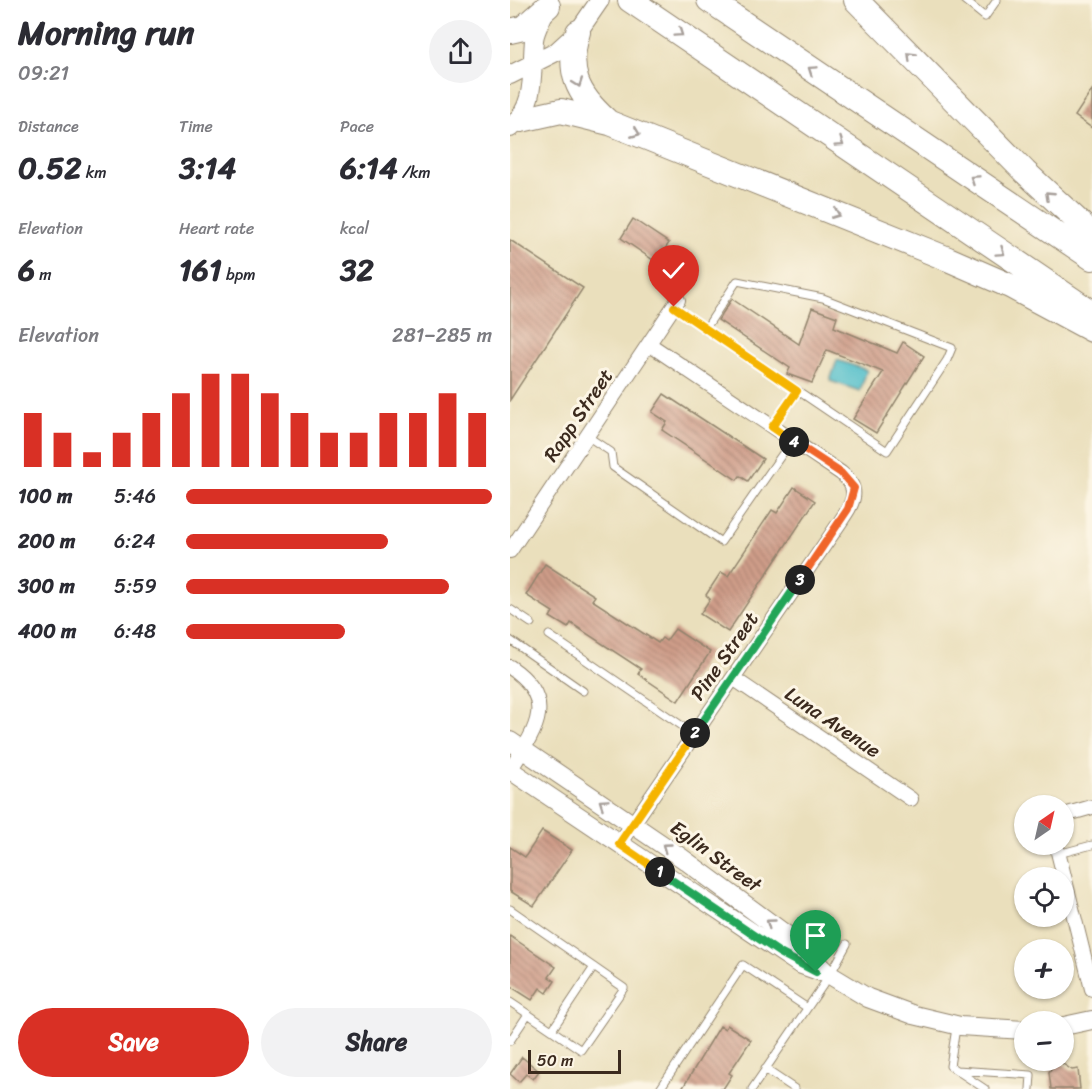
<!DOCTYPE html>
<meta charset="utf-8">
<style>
:root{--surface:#fff;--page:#f2f2f3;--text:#2b2b33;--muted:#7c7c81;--accent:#d93025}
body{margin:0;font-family:Sriracha,sans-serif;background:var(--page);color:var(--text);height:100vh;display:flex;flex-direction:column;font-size:22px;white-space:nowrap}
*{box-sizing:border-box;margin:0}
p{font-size:20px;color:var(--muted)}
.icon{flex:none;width:33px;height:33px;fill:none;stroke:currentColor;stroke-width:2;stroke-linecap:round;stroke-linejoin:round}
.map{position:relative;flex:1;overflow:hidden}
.drawer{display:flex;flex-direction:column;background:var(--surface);width:510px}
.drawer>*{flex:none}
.needle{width:39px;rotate:34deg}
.tools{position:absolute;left:504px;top:795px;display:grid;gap:12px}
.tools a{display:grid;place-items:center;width:60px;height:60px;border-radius:50%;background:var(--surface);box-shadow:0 2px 4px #0004;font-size:30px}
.scale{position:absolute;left:18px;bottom:15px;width:93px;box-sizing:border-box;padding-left:6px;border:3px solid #3b2a1e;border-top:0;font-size:16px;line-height:21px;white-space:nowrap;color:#3b2a1e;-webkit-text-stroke:4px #fcf5e5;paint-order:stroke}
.pin{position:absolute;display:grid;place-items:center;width:51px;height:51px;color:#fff;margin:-62px -26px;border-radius:50% 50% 50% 0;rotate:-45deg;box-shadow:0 0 6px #0007}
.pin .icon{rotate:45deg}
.km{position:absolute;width:30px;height:30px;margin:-15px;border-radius:50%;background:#222;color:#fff;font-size:16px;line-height:30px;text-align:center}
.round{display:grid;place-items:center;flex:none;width:63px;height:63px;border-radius:32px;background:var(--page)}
.head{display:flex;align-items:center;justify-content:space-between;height:102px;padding:0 18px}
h1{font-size:33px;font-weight:800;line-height:45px}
.stats{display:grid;grid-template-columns:repeat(3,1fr);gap:9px;height:102px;padding:6px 18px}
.stats div{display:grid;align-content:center}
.stats b{font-size:30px;font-weight:800}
.stats small{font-size:16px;font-weight:400}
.stats p{font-size:16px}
.chart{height:168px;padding:12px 18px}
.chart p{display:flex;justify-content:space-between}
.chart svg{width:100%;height:108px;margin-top:6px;stroke:var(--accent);stroke-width:6}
.primary-button{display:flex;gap:12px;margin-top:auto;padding:12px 18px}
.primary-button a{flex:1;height:69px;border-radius:36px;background:var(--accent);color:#fff;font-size:24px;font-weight:800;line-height:69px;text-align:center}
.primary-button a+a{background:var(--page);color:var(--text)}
ul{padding:0 18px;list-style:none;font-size:20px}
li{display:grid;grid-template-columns:96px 72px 1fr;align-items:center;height:45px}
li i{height:15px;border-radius:8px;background:var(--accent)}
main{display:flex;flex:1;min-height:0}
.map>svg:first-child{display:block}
</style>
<main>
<section class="drawer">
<div class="head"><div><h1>Morning run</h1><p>09:21</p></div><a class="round"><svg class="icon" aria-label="share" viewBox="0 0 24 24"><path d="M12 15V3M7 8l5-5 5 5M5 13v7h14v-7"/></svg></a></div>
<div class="stats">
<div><p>Distance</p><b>0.52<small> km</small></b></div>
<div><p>Time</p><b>3:14</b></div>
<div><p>Pace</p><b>6:14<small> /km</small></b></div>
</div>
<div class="stats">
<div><p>Elevation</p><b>6<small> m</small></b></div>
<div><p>Heart rate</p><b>161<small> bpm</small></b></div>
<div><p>kcal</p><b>32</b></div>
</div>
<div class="chart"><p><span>Elevation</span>281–285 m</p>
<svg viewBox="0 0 160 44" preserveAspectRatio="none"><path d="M5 44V22M15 44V30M25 44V38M35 44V30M45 44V22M55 44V14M65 44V6M75 44V6M85 44V14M95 44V22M105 44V30M115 44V30M125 44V22M135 44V22M145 44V14M155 44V22"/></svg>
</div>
<ul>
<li><b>100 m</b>5:46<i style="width:100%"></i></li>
<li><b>200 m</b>6:24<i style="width:66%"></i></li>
<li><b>300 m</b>5:59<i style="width:86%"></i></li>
<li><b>400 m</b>6:48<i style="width:52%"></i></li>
</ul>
<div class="primary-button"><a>Save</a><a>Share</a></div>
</section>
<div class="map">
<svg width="582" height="1089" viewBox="0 0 582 1089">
<defs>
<pattern id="building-back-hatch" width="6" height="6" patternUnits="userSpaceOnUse" patternTransform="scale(1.5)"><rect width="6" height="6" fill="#cf9d89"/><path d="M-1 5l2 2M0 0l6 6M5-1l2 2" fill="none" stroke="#a9806f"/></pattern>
</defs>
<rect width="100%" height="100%" fill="#fcf5e5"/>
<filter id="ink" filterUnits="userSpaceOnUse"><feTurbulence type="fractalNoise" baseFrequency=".0167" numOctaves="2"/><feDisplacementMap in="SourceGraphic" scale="12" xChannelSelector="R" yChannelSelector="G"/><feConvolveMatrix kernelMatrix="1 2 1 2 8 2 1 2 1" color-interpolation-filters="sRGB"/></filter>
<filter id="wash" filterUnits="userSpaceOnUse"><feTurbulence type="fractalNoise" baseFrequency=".008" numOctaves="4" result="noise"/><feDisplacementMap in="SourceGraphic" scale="24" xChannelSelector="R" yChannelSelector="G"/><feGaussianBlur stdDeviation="1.35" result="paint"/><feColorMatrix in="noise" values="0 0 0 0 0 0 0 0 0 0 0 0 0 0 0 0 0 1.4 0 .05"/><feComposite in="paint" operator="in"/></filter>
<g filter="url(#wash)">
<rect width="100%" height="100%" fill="#eadfbc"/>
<path fill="#52bfcb" stroke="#467474" stroke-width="1.5" d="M 327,360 L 357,370 L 350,391 L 320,381 Z"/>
<g id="blocks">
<path fill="url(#building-back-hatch)" d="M 582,90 L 582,128 L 565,116 Z
M 123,219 L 159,243 L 146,262 L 111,238 Z
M 0,240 L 73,288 L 0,400 Z
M 222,299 L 289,344 L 302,308 L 327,317 L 324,327 L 387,353 L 393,342 L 414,356 L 366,433 L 343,419 L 373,372 L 317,350 L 302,383 L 277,374 L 280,368 L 208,320 Z
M 154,394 L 253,459 L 238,481 L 230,476 L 227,480 L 152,430 L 157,422 L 142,412 Z
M 284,487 L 305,501 L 218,632 L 190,614 L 200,599 L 196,595 L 211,572 L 218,576 L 262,510 L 267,513 Z
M 35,564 L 85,596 L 82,600 L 148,643 L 152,638 L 156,641 L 165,629 L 200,652 L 168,701 L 128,674 L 131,669 L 61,623 L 58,628 L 40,617 L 43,612 L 16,595 Z
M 32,831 L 62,850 L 24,906 L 0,891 L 0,847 L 15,857 Z
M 0,936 L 46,967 L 39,977 L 45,981 L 37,993 L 30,988 L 22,1000 L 0,986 Z
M 217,1025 L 241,1040 L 219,1073 L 222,1075 L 213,1089 L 172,1089 L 210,1026 L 215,1029 Z
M 12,1057 L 29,1071 L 23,1079 L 16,1074 L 9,1082 L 0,1074 Z
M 547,1060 L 562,1070 L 568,1069 L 570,1089 L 541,1089 L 539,1072 Z"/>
</g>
</g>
<g filter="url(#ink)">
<use href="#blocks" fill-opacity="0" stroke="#92846d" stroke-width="1.5"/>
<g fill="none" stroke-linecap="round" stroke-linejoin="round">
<defs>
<path id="lane" d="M 454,0 L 475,17 L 487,0
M 164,307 L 377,451 L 437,360 L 442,348 L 313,298 L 227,281 L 196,328
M 262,427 L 287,391
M 77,436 L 101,452 L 103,467 L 211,542 L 282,440
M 0,609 L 21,623
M 39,635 L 184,734
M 0,640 L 73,691
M 548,854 L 582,845
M 0,909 L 114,988 L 71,1050 L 18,1014
M 0,1002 L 18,1014 L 0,1041
M 446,1028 L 440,1066 L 475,1089
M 42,1030 L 84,967
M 255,1069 L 285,1089
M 447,1070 L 521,1075 L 520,1089
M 150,1089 L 233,965 L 296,1007
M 242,1089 L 320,975 L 337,944"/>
<path id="street" d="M 0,551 L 168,300
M 0,667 C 49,700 25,731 0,770
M 223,678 L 401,799
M 554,815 L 582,807
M 109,844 L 326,528 C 339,508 355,492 331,473 L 139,344
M 546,844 L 582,989"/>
<path id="secondary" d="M 0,75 L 46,52 L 68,32 L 90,0
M 0,128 C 27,106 21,72 24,40 C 25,30 32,19 36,9
M 0,741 L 172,858 L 282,939 L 318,974
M 0,770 L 289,964 L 320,975 L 358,998 L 404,1015 L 450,1026 L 514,1030
M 554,1026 L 582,1020"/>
<path id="highway" d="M 120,0 L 582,313
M 199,0 L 582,258
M 346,0 L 515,172 L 582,234
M 0,31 L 13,28 L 38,6
M 68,32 C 56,71 67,94 96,120
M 11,120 L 51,111 L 100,123 L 438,259 L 500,286 L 582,330"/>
</defs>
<use href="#lane" stroke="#92846d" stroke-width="9"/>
<use href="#street" stroke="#92846d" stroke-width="16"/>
<use href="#secondary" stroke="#92846d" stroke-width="20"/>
<use href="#highway" stroke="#92846d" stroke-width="26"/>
<use href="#lane" stroke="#fff" stroke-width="7"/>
<use href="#street" stroke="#fff" stroke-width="14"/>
<use href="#secondary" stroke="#fff" stroke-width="18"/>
<use href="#highway" stroke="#fff" stroke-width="24"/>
</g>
<defs><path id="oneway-chevron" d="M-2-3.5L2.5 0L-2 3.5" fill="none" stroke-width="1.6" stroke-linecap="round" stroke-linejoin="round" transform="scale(1.5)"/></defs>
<g stroke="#a79f9a">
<use href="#oneway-chevron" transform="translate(169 33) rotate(34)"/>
<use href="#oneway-chevron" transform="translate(401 56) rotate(-135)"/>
<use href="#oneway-chevron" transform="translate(302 70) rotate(-146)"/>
<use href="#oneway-chevron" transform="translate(68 83) rotate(70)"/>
<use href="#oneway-chevron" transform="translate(126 133) rotate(22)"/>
<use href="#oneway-chevron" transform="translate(330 143) rotate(34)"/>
<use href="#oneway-chevron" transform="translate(464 179) rotate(-146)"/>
<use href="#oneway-chevron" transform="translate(539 195) rotate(-137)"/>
<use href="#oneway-chevron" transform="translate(326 214) rotate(22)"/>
<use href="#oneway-chevron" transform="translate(491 252) rotate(34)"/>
<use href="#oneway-chevron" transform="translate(93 803) rotate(-146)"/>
<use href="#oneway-chevron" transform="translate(156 847) rotate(-144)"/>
<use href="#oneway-chevron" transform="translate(260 923) rotate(-144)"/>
</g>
</g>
<g fill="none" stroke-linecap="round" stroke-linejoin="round" filter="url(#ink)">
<defs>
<path id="split-1" d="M 150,872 L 270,953 L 306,972"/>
<path id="split-2" d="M 150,872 L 109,844 L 185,733"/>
<path id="split-3" d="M 185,733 L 290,580"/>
<path id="split-4" d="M 284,442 L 331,473 L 344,488 L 338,509 L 290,580"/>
<path id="split-5" d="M 164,307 L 287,391 L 262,427 L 284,442"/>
</defs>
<use href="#split-1" stroke="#fff" stroke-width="12"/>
<use href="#split-2" stroke="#fff" stroke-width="12"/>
<use href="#split-3" stroke="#fff" stroke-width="12"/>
<use href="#split-4" stroke="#fff" stroke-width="12"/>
<use href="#split-5" stroke="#fff" stroke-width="12"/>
<use href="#split-1" stroke="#22a559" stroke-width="8"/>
<use href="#split-2" stroke="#f5b400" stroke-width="8"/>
<use href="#split-3" stroke="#22a559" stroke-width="8"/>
<use href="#split-4" stroke="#f0652b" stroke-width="8"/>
<use href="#split-5" stroke="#f5b400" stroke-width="8"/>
</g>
<g text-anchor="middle" stroke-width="6" stroke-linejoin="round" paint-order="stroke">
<g font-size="20" fill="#3b2a1e" stroke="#fcf5e5">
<text transform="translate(68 415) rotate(-56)" y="7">Rapp Street</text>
<text transform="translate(214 656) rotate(-55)" y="7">Pine Street</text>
<text transform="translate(323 722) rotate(34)" y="7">Luna Avenue</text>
<text transform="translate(206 856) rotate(36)" y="7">Eglin Street</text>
</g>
</g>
</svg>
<div class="tools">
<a><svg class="needle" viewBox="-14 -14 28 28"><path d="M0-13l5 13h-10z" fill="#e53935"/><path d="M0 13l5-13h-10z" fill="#7c7c81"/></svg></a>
<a><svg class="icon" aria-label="locate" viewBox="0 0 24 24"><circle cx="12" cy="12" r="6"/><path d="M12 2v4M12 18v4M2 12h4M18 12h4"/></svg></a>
<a>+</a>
<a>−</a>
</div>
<div class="scale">50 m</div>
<div class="pin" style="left:306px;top:972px;background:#1e9e55"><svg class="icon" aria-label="arrive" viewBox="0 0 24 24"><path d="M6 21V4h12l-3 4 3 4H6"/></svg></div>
<div class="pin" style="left:164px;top:307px;background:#d93025"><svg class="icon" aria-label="check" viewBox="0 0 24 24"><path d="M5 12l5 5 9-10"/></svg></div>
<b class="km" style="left:150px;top:872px">1</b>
<b class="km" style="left:185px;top:733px">2</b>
<b class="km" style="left:290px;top:580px">3</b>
<b class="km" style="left:284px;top:442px">4</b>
</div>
</main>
